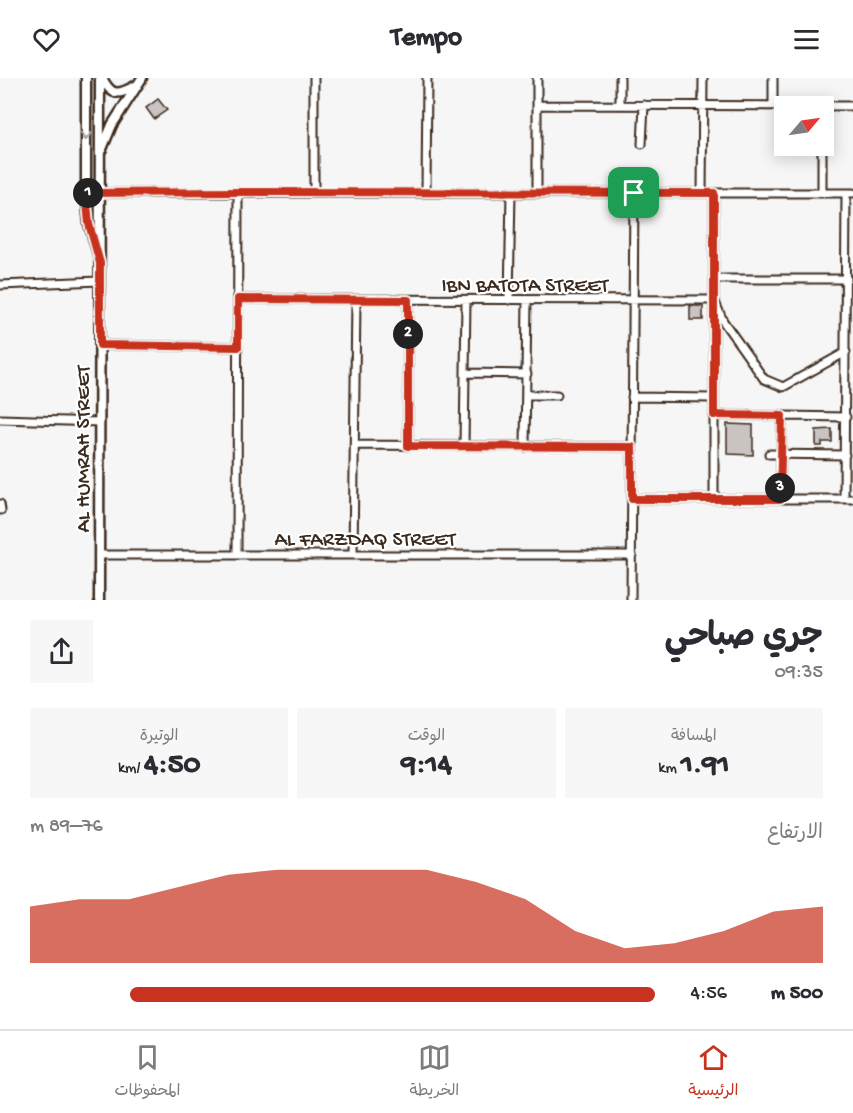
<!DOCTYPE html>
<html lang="ar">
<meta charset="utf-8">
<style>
:root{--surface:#fff;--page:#f7f7f7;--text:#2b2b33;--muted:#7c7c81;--line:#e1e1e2;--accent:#c8321e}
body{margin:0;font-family:"Gochi Hand","Playpen Sans Arabic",sans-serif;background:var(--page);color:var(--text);direction:rtl;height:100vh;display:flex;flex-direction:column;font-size:22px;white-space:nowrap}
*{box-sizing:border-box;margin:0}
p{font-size:20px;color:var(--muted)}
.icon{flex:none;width:33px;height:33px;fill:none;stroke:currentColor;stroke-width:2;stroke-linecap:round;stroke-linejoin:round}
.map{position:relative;height:522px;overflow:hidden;direction:ltr}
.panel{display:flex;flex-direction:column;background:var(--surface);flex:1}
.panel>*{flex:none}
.needle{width:39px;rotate:61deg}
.buttons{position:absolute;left:774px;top:18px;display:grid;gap:12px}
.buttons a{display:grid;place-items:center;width:60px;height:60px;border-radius:0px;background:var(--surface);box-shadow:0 3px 15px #0003;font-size:30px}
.pin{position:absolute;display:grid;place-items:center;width:51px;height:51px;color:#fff;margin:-26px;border-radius:12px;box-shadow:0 3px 9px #0006}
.km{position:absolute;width:30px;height:30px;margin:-15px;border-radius:50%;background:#222;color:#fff;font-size:16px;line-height:30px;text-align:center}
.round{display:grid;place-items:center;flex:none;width:63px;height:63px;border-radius:0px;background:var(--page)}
.headline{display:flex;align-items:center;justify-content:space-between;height:102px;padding:0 30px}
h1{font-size:33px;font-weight:700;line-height:45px}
.figures{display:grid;grid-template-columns:repeat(3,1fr);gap:9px;height:102px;padding:6px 30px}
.figures div{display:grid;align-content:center;border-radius:0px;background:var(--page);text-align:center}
.figures b{font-size:30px;font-weight:700}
.figures small{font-size:16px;font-weight:400}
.figures p{font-size:16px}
.chart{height:168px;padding:12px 30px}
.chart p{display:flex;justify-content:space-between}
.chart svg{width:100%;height:108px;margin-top:6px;fill:var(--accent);opacity:.7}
ul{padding:0 30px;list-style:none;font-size:20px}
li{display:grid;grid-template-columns:96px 72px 1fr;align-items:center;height:45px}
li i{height:15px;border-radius:8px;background:var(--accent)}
header{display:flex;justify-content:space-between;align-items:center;height:78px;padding:0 30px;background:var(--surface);font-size:27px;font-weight:700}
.dock{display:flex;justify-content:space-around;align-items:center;height:84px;border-top:2px solid var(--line);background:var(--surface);font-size:16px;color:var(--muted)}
.dock a{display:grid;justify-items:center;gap:3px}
.dock .active{color:var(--accent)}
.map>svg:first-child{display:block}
</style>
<header><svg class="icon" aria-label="menu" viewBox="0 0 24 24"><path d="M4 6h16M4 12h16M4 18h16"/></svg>Tempo<svg class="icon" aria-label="heart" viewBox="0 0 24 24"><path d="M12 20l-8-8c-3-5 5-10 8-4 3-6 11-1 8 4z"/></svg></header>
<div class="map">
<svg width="853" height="522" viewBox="0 0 853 522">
<rect width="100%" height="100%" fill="#f7f6f6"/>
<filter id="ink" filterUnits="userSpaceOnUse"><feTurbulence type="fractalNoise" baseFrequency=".0167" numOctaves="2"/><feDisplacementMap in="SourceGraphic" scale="12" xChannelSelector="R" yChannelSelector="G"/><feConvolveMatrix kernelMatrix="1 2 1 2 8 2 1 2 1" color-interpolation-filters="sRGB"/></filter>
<g filter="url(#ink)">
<path fill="#c9c3c1" stroke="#3b2a1e" stroke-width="1.5" d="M 158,21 L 167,32 L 154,41 L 146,30 Z
M 690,228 L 703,228 L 703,242 L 690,242 Z
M 727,346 L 753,347 L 753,377 L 727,376 Z
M 832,351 L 832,364 L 822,364 L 822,368 L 816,368 L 816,352 Z"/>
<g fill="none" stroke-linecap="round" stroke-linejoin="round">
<defs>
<path id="minor" d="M 620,0 L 620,27
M 537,27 L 853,28
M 773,27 L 773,0
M 642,66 L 644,27
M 86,115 L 853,115
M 314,115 L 314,0
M 426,115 L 427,0
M 537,115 L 537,0
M 702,115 L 703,0
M 822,115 L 822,68
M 714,201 L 847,201
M 0,207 L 100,203
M 238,221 L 714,222 L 723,243 L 764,301 L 783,309 L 846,274
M 509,222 L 511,115
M 100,267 L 238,269
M 465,295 L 527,296
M 526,317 L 557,317
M 632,319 L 714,320
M 714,337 L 846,339
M 0,341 L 100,344
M 355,367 L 632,369
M 408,368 L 408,222
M 464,368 L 466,222
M 525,369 L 527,223
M 769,376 L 845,377
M 632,421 L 853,421
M 714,421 L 714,115
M 780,421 L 782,338
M 844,421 L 846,115
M 0,426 L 1,432
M 99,477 L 632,477
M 237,477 L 238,114
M 353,477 L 356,222
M 631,522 L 634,115"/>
<path id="tertiary" d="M 86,0 L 86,115 L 89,146 L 98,176
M 102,0 C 112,19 118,17 135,8
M 102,71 L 112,47 L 142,0
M 99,522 L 100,0"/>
</defs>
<use href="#minor" stroke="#3b2a1e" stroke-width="11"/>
<use href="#tertiary" stroke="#3b2a1e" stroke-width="13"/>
<use href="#minor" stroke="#fff" stroke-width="7"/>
<use href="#tertiary" stroke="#fff" stroke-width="8"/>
</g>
<defs><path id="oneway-chevron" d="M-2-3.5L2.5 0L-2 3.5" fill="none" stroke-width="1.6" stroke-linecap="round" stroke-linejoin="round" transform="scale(1.5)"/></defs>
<use stroke="#a79f9a" href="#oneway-chevron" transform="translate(86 58) rotate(92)"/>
</g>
<g fill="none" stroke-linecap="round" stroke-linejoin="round" filter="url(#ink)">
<defs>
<path id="route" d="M 238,114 L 714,115 L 714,337 L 782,338 L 780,421 L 632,421 L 632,369 L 408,368 L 408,222 L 238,221 L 238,269 L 100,267 L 100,185 L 89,146 L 86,115 Z"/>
</defs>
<use href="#route" stroke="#fff" stroke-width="12"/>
<use href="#route" stroke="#c8321e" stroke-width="8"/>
</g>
<g text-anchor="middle" stroke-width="4.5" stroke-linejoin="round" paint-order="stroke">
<g font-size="21" fill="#3b2a1e" stroke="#fff">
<text x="525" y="213">IBN BATOTA STREET</text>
<text transform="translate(82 371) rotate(-90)" y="7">AL HUMRAH STREET</text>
<text x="365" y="467">AL FARZDAQ STREET</text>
</g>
</g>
</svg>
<div class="buttons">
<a><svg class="needle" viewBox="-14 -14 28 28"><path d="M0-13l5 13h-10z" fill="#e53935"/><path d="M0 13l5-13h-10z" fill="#7c7c81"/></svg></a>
</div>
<div class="pin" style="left:634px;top:115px;background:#1e9e55"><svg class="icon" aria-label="arrive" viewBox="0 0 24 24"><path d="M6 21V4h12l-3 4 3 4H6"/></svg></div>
<b class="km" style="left:88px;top:115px">1</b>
<b class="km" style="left:408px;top:256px">2</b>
<b class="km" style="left:780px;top:410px">3</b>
</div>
<section class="panel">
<div class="headline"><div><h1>جري صباحي</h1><p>09:35</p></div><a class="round"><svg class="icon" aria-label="share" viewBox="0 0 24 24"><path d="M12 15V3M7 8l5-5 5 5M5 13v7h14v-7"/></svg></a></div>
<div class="figures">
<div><p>المسافة</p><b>1.91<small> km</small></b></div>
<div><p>الوقت</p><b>9:14</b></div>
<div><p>الوتيرة</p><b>4:50<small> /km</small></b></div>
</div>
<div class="chart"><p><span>الارتفاع</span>76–89 m</p>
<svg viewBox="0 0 160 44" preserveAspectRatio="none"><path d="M0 44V21L10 18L20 18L30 13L40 8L50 6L60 6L70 6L80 6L90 11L100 18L110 31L120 38L130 36L140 31L150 23L160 21V44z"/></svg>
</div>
<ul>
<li><b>500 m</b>4:56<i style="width:84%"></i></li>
</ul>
</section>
<nav class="dock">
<a class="active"><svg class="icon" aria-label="home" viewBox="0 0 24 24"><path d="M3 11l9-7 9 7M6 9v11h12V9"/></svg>الرئيسية</a>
<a><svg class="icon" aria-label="map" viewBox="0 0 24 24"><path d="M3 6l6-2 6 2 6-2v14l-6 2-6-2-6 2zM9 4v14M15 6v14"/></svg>الخريطة</a>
<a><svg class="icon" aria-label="saved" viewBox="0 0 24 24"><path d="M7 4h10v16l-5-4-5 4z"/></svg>المحفوظات</a>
</nav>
